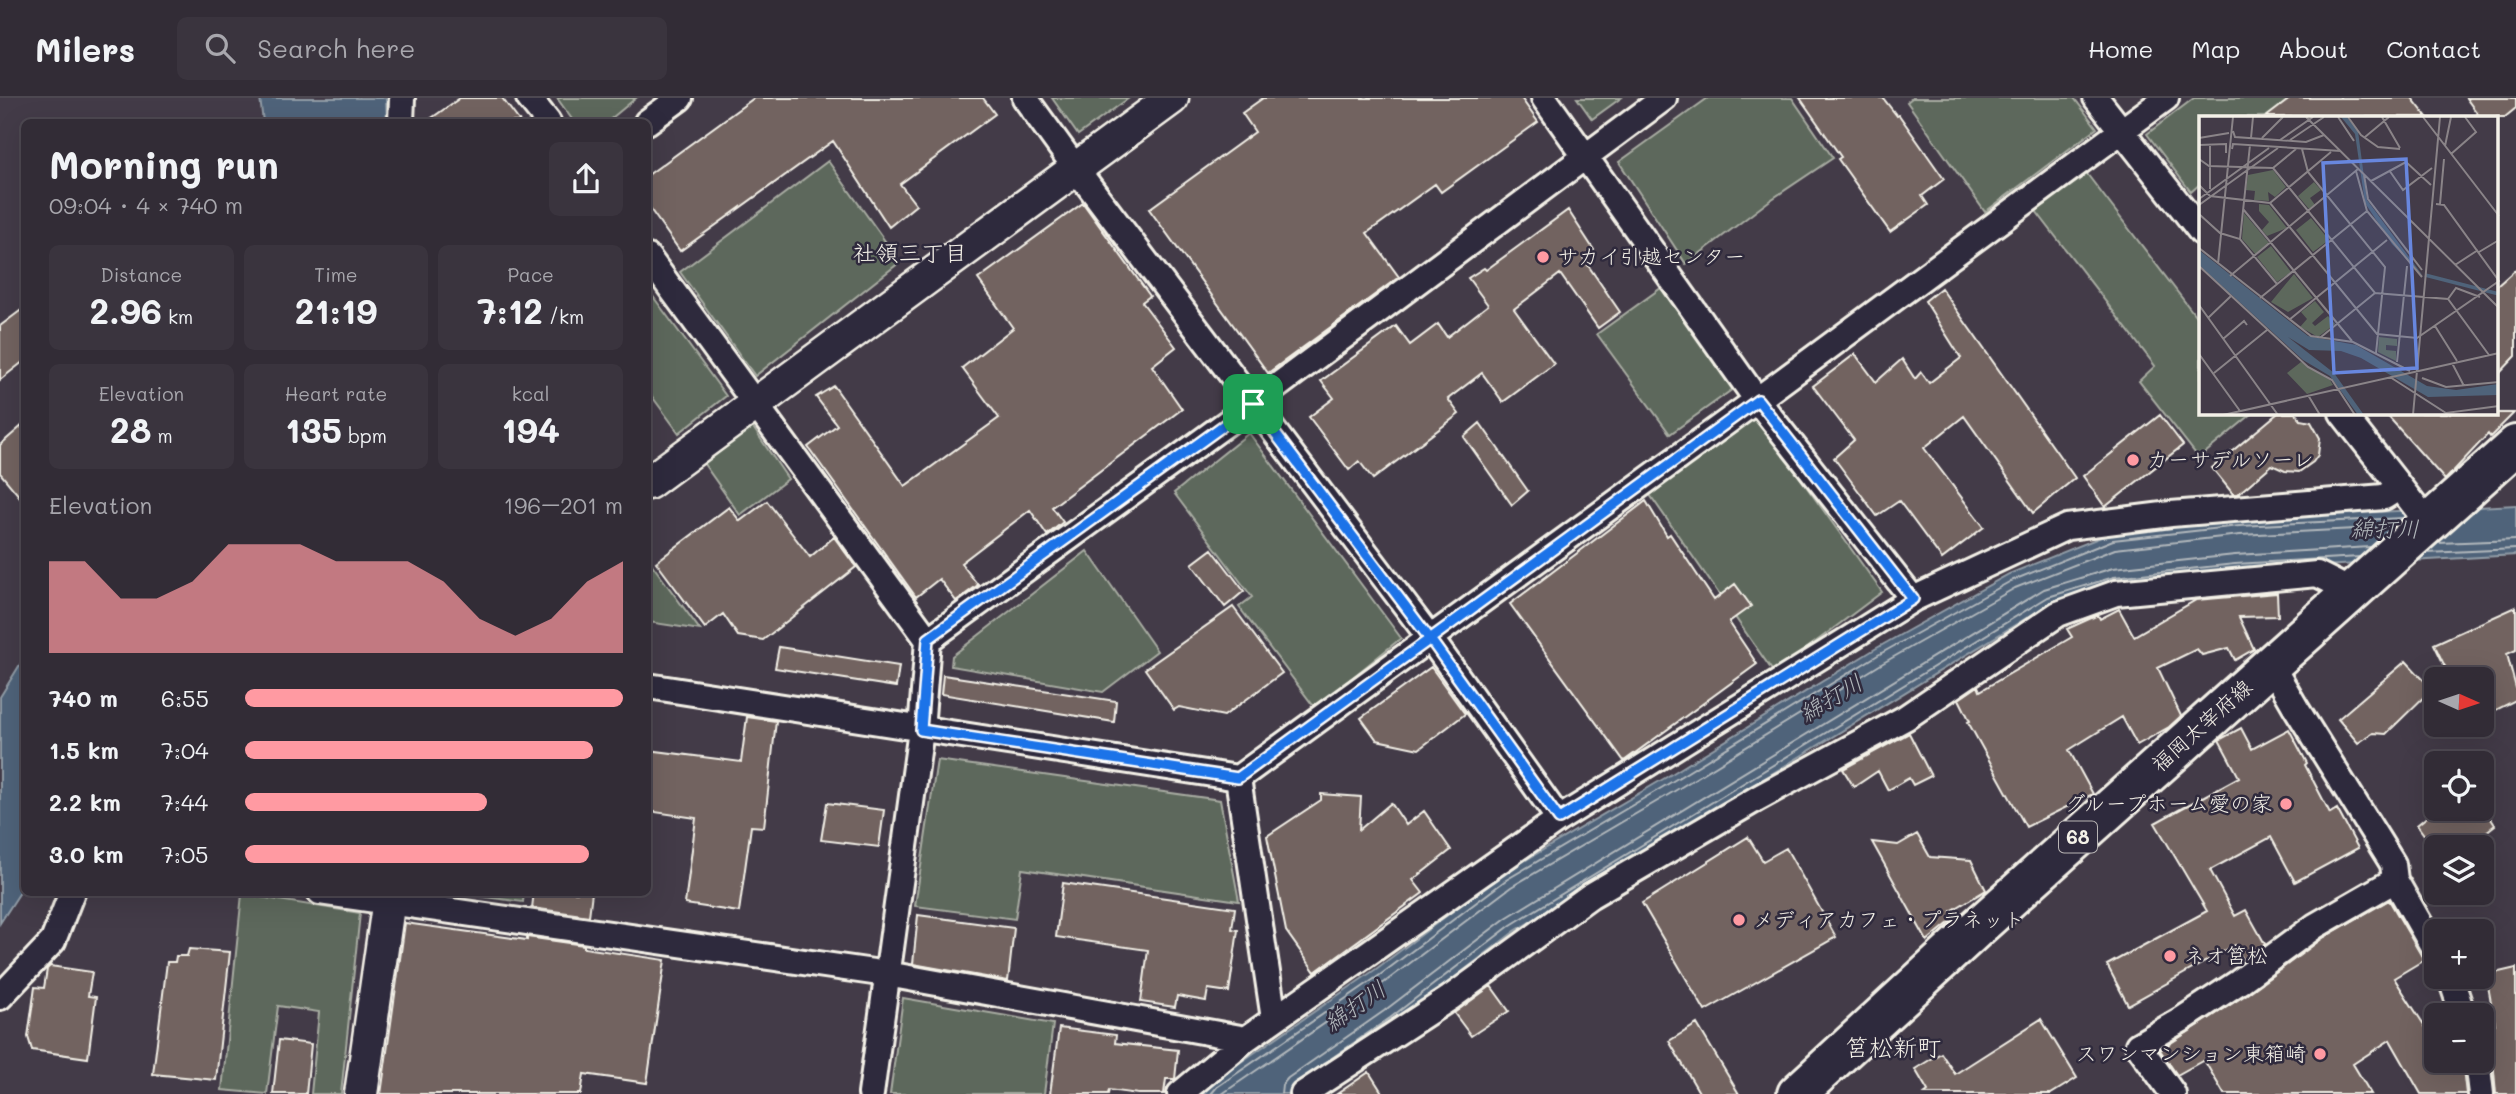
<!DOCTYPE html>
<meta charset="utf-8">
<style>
:root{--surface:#322c36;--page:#3a343e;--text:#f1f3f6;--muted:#a8a7ad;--line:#4d4851;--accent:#ff9aa2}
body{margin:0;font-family:Mali,"Klee One",sans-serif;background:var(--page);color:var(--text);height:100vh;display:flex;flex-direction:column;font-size:26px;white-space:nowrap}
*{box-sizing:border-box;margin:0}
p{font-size:23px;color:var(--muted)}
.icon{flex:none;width:38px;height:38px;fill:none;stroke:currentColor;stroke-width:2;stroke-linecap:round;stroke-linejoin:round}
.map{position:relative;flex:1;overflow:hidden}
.panel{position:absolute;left:21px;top:21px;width:630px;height:777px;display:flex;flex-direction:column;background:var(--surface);border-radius:10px;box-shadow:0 7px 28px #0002,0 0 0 2px var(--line)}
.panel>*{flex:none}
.needle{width:46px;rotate:93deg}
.tools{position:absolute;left:2424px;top:569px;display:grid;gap:14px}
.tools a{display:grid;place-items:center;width:70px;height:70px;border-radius:10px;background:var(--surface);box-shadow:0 7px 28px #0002,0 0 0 2px var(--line);font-size:35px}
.pin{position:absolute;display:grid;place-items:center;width:60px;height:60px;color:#fff;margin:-30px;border-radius:14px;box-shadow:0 4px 10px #0006}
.round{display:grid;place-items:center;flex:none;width:74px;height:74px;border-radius:10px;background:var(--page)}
.head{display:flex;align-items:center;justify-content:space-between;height:119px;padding:0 28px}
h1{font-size:38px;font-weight:800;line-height:52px}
.stats{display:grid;grid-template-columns:repeat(3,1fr);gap:10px;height:119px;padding:7px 28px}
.stats div{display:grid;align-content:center;border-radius:10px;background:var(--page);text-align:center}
.stats b{font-size:35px;font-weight:800}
.stats small{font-size:19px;font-weight:400}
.stats p{font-size:19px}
.chart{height:196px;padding:14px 28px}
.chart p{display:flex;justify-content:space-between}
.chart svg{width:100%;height:126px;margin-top:7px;fill:var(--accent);opacity:.7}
ul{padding:0 28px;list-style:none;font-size:23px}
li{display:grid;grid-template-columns:112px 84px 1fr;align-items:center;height:52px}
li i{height:18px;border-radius:9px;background:var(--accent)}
header{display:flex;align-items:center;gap:42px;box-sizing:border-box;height:98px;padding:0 35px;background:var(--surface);border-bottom:2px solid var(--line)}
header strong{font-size:33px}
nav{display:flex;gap:38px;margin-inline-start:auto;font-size:24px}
.search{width:490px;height:63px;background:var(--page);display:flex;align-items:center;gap:18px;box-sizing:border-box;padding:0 24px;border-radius:10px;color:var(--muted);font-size:26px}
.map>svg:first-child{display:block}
</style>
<header>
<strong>Milers</strong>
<div class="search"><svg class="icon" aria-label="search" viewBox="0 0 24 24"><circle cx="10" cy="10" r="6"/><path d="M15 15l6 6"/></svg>Search here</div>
<nav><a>Home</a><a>Map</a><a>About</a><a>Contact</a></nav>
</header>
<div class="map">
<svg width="2516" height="996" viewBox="0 0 2516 996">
<rect width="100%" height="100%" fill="#433b48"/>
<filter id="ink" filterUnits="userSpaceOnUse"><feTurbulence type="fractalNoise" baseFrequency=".0143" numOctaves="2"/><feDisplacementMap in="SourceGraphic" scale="14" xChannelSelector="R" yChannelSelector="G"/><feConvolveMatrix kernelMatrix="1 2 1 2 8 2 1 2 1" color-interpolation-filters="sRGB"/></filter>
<g filter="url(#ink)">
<path fill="#5d685c" stroke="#a8aca2" stroke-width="2" d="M 557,0 L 636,0 L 607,24 L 574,24 Z
M 1052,0 L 1129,0 L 1078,37 Z
M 1577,0 L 1621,0 L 1592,21 Z
M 1708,0 L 1792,0 L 1833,60 L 1769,103 L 1686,166 L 1619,64 Z
M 1912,0 L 2074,0 L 2097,30 L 1985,114 L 1907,4 Z
M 2194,0 L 2361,0 L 2337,19 L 2201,19 L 2201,85 L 2191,94 L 2147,36 Z
M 828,63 L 900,164 L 755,278 L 680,174 Z
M 2087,76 L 2201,225 L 2201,315 L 2253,315 L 2199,360 L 2139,283 L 2155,268 L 2036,113 Z
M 1661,190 L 1733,291 L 1670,336 L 1597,236 Z
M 649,193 L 726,298 L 679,335 L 648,293 L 648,195 Z
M 1755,317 L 1882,494 L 1774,575 L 1650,397 Z
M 752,328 L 788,381 L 740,417 L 704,366 Z
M 1249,335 L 1401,540 L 1315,610 L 1239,509 L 1252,499 L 1174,395 Z
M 1087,453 L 1157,553 L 1103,594 L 951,568 L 952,558 Z
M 648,461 L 700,532 L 648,524 Z
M 937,662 L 1220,702 L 1239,803 L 1022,771 L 1015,821 L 915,808 Z
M 453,795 L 524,795 L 523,804 Z
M 242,796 L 360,815 L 341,996 L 311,996 L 319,914 L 278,908 L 267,996 L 222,992 Z
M 903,900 L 1053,926 L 1044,996 L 890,996 Z"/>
<path fill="#4f637a" stroke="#919ca6" stroke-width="2" d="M 260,0 L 386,0 L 387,24 L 263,24 Z
M 2516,407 L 2516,457 L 2236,473 L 2114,486 L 2051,505 L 1515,833 L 1394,926 L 1293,996 L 1202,996 L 1212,984 L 1376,871 L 1502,776 L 1665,680 L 1875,551 L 2009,476 L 2111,435 L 2239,421 Z
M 24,560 L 24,788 L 0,825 L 0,599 Z"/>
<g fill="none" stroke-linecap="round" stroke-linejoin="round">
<path stroke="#b2b8bc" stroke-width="2" d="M 2438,445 L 2516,442
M 2427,455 L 2516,451
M 1326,964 L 1390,920 L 1511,827 L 2048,499 L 2114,479 L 2235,466 L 2360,459
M 1211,996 L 1217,989 L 1380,877 L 1506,782 L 1668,686 L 1878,557 L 2011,483 L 2113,442 L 2239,428 L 2403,420
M 1222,996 L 1385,884 L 1511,789 L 1673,694 L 1883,565 L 2015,490 L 2115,451 L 2240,437 L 2393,429
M 1281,996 L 1282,987 L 1288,980 L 1384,913 L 1506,820 L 2044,491 L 2113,470 L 2235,457 L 2370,449"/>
</g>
<path fill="#726360" stroke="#f4f1e8" stroke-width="2" d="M 460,0 L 502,0 L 520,24 L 426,24 Z
M 754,0 L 983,0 L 995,16 L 900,86 L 916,107 L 889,129 L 833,43 L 680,153 L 648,108 L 648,77 Z
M 1263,0 L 1521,0 L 1538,24 L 1441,94 L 1435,86 L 1367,135 L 1399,179 L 1268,275 L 1149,111 L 1255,34 L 1242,15 Z
M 1800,0 L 1883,0 L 1897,18 L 1899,17 L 1944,81 L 1922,98 L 1928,107 L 1890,134 L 1838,61 L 1841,59 Z
M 2291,0 L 2412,0 L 2427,19 L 2266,19 Z
M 2466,0 L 2516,0 L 2516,10 L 2505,19 L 2480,19 Z
M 1083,105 L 1150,198 L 1142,204 L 1176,249 L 1152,268 L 1182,311 L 1052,409 L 1063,424 L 1047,437 L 1030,412 L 961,465 L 978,487 L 956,503 L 939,481 L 916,499 L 808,349 L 837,327 L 816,299 L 834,288 L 905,388 L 999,320 L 962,270 L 1013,230 L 978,181 Z
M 1568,112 L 1594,152 L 1583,160 L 1620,214 L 1598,230 L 1560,176 L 1514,211 L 1554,266 L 1503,304 L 1482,275 L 1448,301 L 1459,316 L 1373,381 L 1359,363 L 1349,372 L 1309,319 L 1334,300 L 1321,283 L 1396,228 L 1410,247 L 1438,226 L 1447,239 L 1488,207 L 1468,180 L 1484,170 L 1486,172 Z
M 2516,171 L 2516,258 L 2497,278 L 2497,188 Z
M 1941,190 L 2075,380 L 2033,415 L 1964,318 L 1924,350 L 1984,429 L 1942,461 L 1899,403 L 1877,418 L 1834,360 L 1854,342 L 1813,288 L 1855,256 L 1876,284 L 1902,261 L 1915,281 L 1921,274 L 1929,285 L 1961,260 L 1925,203 Z
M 24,210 L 24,263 L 0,282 L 0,228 Z
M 2278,315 L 2295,315 L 2301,322 L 2311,324 L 2320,340 L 2318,357 L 2313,364 L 2299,374 L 2285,373 L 2272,367 L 2238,396 L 2233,396 L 2212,370 Z
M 2385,315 L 2514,315 L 2490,339 L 2488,336 L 2445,382 Z
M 2160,317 L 2183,347 L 2105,409 L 2083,378 Z
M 1480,325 L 1528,393 L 1512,407 L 1464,339 Z
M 24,326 L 24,404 L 0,375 L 0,347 Z
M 767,403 L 810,459 L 834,439 L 856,469 L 763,542 L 738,538 L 723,516 L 705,530 L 656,464 L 729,409 L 740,423 Z
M 1646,403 L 1667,438 L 1670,436 L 1714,502 L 1735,486 L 1751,508 L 1729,524 L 1757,566 L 1624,663 L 1510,506 Z
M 1212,451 L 1244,493 L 1225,509 L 1192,466 Z
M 2277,495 L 2278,518 L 2239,519 L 2254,551 L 2235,562 L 2229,550 L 2202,557 L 2197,551 L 2158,570 L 2181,618 L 2169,629 L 2137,647 L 2122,619 L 2069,652 L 2093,696 L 2026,729 L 1968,624 L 1970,623 L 1959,601 L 1978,588 L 1980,593 L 2072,539 L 2067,531 L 2098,517 L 2100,521 L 2119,511 L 2134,538 L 2196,502 Z
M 1233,509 L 1282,575 L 1224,618 L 1179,609 L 1174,612 L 1145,571 Z
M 2516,509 L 2516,552 L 2507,556 L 2516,590 L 2516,602 L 2482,619 L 2482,581 L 2451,581 L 2434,546 Z
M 779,549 L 899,568 L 896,589 L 775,570 Z
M 2406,563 L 2432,591 L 2386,636 L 2373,635 L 2358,645 L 2338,621 Z
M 1431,569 L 1465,616 L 1419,651 L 1377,642 L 1361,620 Z
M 943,577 L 1116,603 L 1114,624 L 941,596 Z
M 747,619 L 776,623 L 764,729 L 751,728 L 739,814 L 685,806 L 696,720 L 648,713 L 648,652 L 741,664 Z
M 2241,630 L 2252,651 L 2289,631 L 2307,665 L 2305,667 L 2330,715 L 2337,711 L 2358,750 L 2295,784 L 2271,739 L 2210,772 L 2235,818 L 2246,812 L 2265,846 L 2243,862 L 2235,847 L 2128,907 L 2107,867 L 2207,813 L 2155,725 L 2239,679 L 2219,642 Z
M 1909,635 L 1931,678 L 1913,687 L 1909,680 L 1888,692 L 1878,673 L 1854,689 L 1843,671 Z
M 1321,696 L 1361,699 L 1359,732 L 1391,705 L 1406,727 L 1424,713 L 1451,752 L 1413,782 L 1423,795 L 1315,874 L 1286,833 L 1267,738 L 1321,702 Z
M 827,705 L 884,712 L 879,749 L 821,742 Z
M 2438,710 L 2484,710 L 2495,727 L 2467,749 L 2433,749 L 2417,727 Z
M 1917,736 L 1930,759 L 1971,762 L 1986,792 L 1951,813 L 1955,820 L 1927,843 L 1872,744 L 1898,747 Z
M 1748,739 L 1763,763 L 1786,750 L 1836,839 L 1705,913 L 1642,805 Z
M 1063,785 L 1235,810 L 1232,831 L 1238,832 L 1229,894 L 1208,891 L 1206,903 L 1177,898 L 1175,909 L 1141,904 L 1148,852 L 1056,839 Z
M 534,794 L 592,794 L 589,818 L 532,810 Z
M 2389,802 L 2424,862 L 2394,880 L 2426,930 L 2436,924 L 2436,962 L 2457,962 L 2463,971 L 2466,996 L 2421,996 L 2390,942 L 2353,966 L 2371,996 L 2224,996 L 2204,962 L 2177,977 L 2160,952 L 2247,896 L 2323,840 Z
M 918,817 L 1014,830 L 1008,883 L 913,866 Z
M 405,825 L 527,842 L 527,839 L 584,847 L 584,850 L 665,862 L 647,985 L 584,976 L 581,996 L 381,996 Z
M 189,851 L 230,854 L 216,982 L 153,976 L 167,864 L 175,864 L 176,858 L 187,858 Z
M 50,868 L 92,874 L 88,898 L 96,899 L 88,960 L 32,952 L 28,939 L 35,889 L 44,890 L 47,871 Z
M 2516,870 L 2516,996 L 2496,996 L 2490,927 L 2495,926 L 2486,877 Z
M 1491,888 L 1509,913 L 1471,938 L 1454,915 Z
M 2041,921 L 2077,980 L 2051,996 L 1924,996 L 1928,993 L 1915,971 L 1941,955 L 1955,976 Z
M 1697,926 L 1739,996 L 1700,996 L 1669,943 Z
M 1059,930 L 1116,937 L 1115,945 L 1178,952 L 1175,981 L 1166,981 L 1164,996 L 1138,996 L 1109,992 L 1108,996 L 1050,996 Z
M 279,942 L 311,946 L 306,996 L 273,996 Z
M 1369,974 L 1383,996 L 1337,996 Z"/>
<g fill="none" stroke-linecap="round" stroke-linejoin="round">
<defs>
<path id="minor" d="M 529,0 L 548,24
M 1025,0 L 1077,72 L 1430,540 L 1559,721
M 1544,0 L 1757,302 L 1913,501
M 2096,0 L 2201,134
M 401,24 L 402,0
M 647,24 L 680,0
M 648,159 L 928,542
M 2342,315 L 2428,425
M 2270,565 L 2296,610 L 2393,766 L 2395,782 L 2436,854
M 648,588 L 1238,680 L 1757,302 L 2166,0
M 1238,680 L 1274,921
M 320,794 L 887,876 L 1246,941
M 2450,878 L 2463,917
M 0,899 L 53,843 L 72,794
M 2477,962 L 2481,996
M 871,996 L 921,632 L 928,542 L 1253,306 L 1664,0
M 1180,996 L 1246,941 L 1559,721 L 1913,501 L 2067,429 L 2171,416 L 2384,399 L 2400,389
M 1303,996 L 1450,900 L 1590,798 L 1758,700 L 1905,620 L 2058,516 L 2116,495 L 2317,476 L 2351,493
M 2173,996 L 2138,947 L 2181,922 L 2239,884 L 2315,828 L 2395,782"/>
<path id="tertiary" d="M 648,385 L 1172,0
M 361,996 L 390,794"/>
<path id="primary" d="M 1797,996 L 1977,830 L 2516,347"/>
</defs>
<use href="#minor" stroke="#f4f1e8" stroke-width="30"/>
<use href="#tertiary" stroke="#f4f1e8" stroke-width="37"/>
<use href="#primary" stroke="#f4f1e8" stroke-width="44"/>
<use href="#minor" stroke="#2f2a3d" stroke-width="24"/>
<use href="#tertiary" stroke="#2f2a3d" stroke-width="32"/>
<use href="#primary" stroke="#2f2a3d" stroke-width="38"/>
</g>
</g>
<g fill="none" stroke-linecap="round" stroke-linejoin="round" filter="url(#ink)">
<defs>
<path id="route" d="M 1253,306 L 928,541 L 921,632 L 1238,680 L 1430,541 L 1559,721 L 1913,501 L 1758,302 L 1430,541 L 1253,306"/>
</defs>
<use href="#route" stroke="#fff" stroke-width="14"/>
<use href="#route" stroke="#1a73e8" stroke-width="9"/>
</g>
<g fill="#ff9aa2" stroke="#2f2a3d" stroke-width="2.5">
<circle cx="1543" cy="159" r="7"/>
<circle cx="2133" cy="362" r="7"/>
<circle cx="2286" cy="706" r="7"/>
<circle cx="1739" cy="822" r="7"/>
<circle cx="2170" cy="858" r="7"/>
<circle cx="2320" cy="956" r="7"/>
</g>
<g text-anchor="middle" stroke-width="5" stroke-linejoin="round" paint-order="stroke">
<rect fill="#2f2a3d" stroke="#b9b5b5" stroke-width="2" x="2059" y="723.5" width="38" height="31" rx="5"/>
<g font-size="19" font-weight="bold" fill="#f4f1e8">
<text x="2078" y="746">68</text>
</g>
<g font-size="21" fill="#f4f1e8" stroke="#2f2a3d" text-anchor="start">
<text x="1557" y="166">サカイ引越センター</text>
<text x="2147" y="369">カーサデルソーレ</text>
<text x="2272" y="713" text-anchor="end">グループホーム愛の家</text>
<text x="1753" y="829">メディアカフェ・プラネット</text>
<text x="2184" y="865">ネオ筥松</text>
<text x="2306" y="963" text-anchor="end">スワンマンション東箱崎</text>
</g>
<g font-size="21" fill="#f4f1e8" stroke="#2f2a3d">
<text transform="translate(2202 628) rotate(-42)" y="7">福岡太宰府線</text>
</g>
<g font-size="23" fill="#f4f1e8" stroke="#2f2a3d">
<text x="910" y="163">社領三丁目</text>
</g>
<g font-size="23" font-style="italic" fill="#b2b8bc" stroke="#2f2a3d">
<text x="2385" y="439">綿打川</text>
<text transform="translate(1831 600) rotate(-31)" y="8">綿打川</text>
<text transform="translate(1355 908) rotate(-35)" y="8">綿打川</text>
</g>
<g font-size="24" fill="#f4f1e8" stroke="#2f2a3d">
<text x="1893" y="958">筥松新町</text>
</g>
</g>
<g transform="translate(2199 18)">
<rect width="299" height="299" fill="#433b48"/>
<path d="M 74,54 L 87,71 L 76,81 L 69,76 L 70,85 L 55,84 L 56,75 L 47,74 L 49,59 ZM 115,66 L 122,74 L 111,82 L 116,89 L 110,93 L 99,80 ZM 60,88 L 70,89 L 88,112 L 68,120 L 63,114 L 70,106 L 60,95 ZM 45,97 L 71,128 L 57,139 L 43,123 ZM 112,102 L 130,124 L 114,136 L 97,114 ZM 72,130 L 92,156 L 78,166 L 58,141 ZM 95,158 L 114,182 L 89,196 L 72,186 ZM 116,185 L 125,196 L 113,207 L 116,210 L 129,200 L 136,208 L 119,221 L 101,211 L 108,203 L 102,196 ZM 180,221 L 198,223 L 198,230 L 187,229 L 187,234 L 197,235 L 197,245 L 179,236 ZM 102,246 L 131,264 L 134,269 L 108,278 L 88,257 Z" fill="#5d685c"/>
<path d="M 142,1 L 148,1 L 159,15 L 168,84 L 224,160 L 193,128 L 166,87 L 156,18 ZM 0,134 L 109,220 L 157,229 L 228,270 L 257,274 L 299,268 L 299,279 L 229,281 L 162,242 L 142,235 L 110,234 L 89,221 L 135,257 L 165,299 L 159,299 L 131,260 L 104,244 L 0,149 Z" fill="#4f637a"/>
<path fill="none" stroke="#4f637a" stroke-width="3.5" d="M 226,159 L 300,178"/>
<path fill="none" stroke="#8a8488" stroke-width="2" d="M 107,1 L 300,192M 139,1 L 155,25M 149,1 L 162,19 L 179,31 L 201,33M 183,1 L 201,32M 224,1 L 300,100M 34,15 L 36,21 L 107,26 L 125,19M 166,21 L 190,1M 0,22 L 30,17M 52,22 L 54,1M 63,22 L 84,1M 81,24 L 114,1M 91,24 L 125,1M 11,28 L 11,73M 0,29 L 27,28 L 27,37M 246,30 L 252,1M 33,33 L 34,28 L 142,35M 103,33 L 109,56 L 186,151 L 177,237M 252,38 L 277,16 L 266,1M 0,43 L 10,50 L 74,52 L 97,33M 74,52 L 176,177 L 249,183 L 290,239M 190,54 L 204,74 L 233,52M 157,55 L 168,95 L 223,161M 165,59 L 169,83 L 223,154M 172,65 L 207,46 L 232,69M 0,69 L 11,80 L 71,87 L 178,218 L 218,222 L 300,165 L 245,89 L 237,88M 0,83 L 70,32M 71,87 L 132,36M 241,88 L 245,43M 0,89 L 79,32M 44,93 L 153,225M 0,98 L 21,117 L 41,123 L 78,168M 41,123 L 51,29M 0,132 L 112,220 L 154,226 L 211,255M 280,136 L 300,124M 19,148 L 34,1M 256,149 L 279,134M 0,150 L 109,251 L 133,264 L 156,299M 31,160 L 159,53M 61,182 L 168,95M 249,183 L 257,172 L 281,181M 0,189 L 79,299M 9,202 L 32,180M 90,204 L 188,124M 236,210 L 258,245M 122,221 L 176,177M 24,223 L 45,205 L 48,209M 0,238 L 41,295M 198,246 L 208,150M 253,247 L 265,270M 15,257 L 68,214M 191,261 L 247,297 L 300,290M 223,262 L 247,271 L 300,266M 109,279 L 121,299M 24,299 L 300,237M 214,299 L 241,1"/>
<path fill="#6887de" fill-opacity="0.15" stroke="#6887de" stroke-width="3.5" d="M 207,43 L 218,252 L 135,257 L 124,47 Z"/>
<rect width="299" height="299" fill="none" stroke="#f4f1e8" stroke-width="3.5"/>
</g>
</svg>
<div class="tools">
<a><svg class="needle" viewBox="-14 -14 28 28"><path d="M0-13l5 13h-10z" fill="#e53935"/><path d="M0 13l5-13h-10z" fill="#a8a7ad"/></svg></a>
<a><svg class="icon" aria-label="locate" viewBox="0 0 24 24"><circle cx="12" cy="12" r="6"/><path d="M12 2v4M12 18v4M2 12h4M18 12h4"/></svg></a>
<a><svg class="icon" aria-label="layers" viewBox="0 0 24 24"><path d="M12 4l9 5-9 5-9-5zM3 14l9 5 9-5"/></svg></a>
<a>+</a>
<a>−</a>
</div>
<div class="pin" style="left:1253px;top:306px;background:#1e9e55"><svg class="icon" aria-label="arrive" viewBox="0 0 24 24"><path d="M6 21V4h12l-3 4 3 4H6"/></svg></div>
<section class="panel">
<div class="head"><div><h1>Morning run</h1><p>09:04 · 4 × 740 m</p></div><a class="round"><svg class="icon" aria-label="share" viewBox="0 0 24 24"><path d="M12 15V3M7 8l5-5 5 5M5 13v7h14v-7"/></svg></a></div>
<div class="stats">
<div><p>Distance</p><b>2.96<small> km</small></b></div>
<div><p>Time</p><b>21:19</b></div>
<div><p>Pace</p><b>7:12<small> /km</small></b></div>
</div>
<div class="stats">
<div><p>Elevation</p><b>28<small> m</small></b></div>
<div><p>Heart rate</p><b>135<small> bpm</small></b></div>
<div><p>kcal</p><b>194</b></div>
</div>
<div class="chart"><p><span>Elevation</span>196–201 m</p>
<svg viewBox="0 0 160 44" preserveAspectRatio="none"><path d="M0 44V12L10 12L20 25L30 25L40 19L50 6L60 6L70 6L80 12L90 12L100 12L110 19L120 32L130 38L140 32L150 19L160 12V44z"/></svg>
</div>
<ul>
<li><b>740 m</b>6:55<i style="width:100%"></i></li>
<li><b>1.5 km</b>7:04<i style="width:92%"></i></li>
<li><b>2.2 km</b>7:44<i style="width:64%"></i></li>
<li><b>3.0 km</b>7:05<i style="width:91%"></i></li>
</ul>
</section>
</div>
